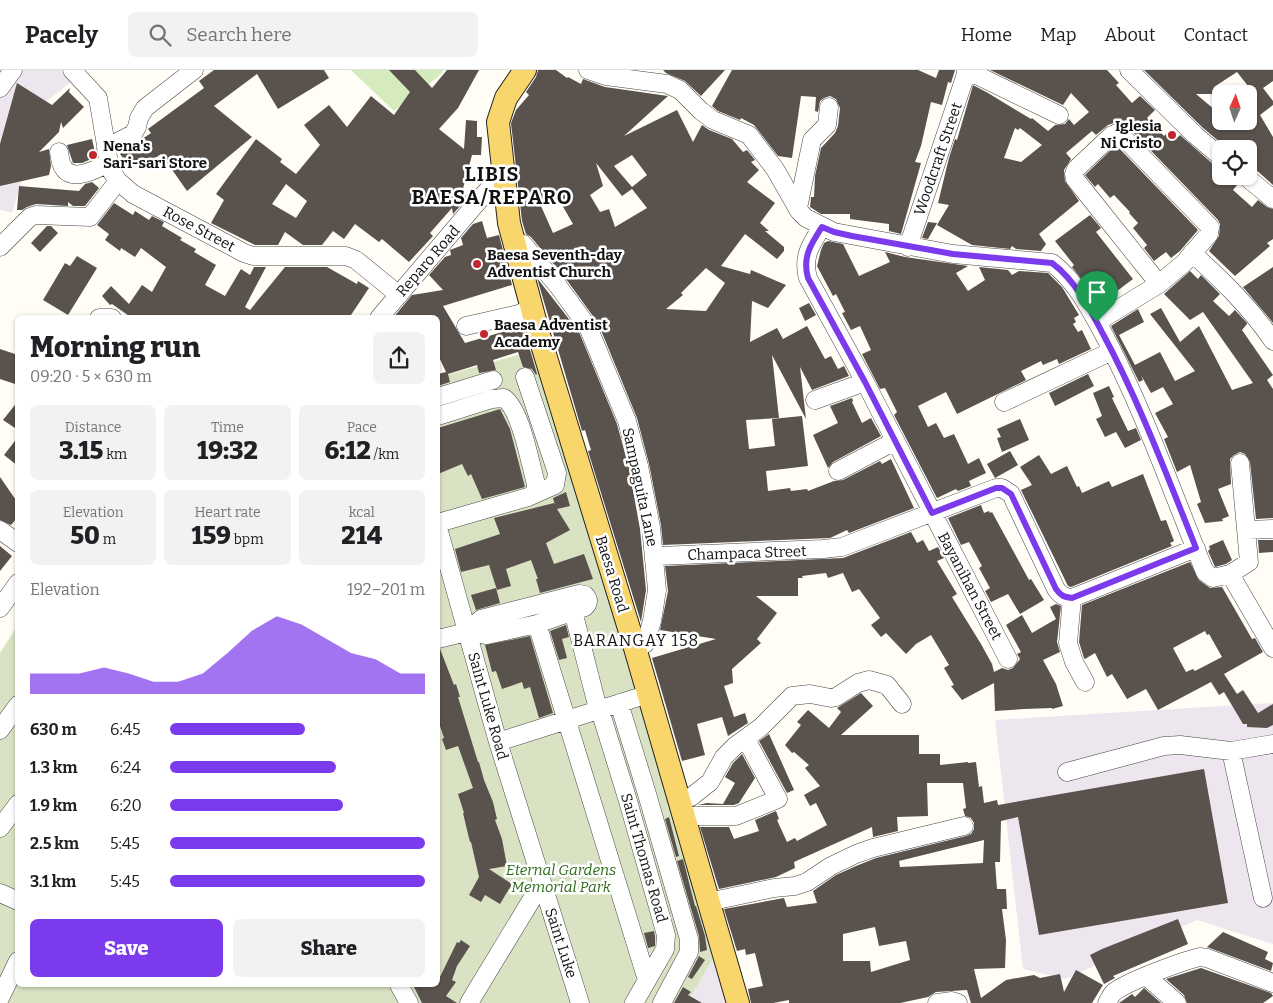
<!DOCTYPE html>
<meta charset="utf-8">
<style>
:root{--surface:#fff;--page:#f2f2f2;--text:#202124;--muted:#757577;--line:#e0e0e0;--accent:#7c3aed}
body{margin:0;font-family:Bitter,serif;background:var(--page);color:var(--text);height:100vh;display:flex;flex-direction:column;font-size:19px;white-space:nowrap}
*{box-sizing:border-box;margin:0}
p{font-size:16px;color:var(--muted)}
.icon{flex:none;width:28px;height:28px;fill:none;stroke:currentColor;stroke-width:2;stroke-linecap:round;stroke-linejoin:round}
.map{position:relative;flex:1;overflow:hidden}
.side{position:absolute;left:15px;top:245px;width:425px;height:672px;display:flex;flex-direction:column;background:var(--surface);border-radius:8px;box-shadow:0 1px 4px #0004}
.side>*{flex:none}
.needle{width:32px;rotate:3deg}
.fabs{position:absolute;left:1212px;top:15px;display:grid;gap:10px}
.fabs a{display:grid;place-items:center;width:45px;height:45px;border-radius:8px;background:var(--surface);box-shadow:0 1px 4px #0004;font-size:25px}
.pin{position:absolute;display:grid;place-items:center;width:42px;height:42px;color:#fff;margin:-51px -21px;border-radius:50% 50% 50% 0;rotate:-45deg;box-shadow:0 0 5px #0007}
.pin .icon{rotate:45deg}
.round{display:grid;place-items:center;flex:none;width:52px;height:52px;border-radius:8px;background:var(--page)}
.head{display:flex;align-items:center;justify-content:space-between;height:85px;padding:0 15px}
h1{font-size:28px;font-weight:800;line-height:38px}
.metrics{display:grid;grid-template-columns:repeat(3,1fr);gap:8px;height:85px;padding:5px 15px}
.metrics div{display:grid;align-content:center;border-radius:8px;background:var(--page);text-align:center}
.metrics b{font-size:25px;font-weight:800}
.metrics small{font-size:14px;font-weight:400}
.metrics p{font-size:14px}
.chart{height:140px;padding:10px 15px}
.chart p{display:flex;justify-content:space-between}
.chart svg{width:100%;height:90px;margin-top:5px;fill:var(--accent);opacity:.7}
.button{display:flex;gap:10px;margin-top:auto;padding:10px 15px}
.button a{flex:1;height:58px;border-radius:8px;background:var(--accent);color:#fff;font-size:20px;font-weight:800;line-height:58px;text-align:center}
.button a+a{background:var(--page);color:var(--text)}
ul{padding:0 15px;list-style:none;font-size:16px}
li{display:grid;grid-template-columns:80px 60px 1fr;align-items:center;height:38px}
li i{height:12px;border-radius:6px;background:var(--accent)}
header{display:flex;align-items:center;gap:30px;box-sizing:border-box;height:70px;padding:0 25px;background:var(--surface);border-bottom:1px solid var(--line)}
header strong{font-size:24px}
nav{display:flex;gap:28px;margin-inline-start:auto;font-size:18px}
.search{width:350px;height:45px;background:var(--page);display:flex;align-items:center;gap:12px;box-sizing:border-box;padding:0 18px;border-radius:8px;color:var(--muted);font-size:19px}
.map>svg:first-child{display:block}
</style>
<header>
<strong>Pacely</strong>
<div class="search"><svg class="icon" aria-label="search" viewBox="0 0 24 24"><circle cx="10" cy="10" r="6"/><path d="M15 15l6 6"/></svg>Search here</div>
<nav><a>Home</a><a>Map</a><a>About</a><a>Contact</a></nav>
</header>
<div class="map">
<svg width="1273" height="933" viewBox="0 0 1273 933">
<rect width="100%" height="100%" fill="#fffdf5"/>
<path fill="#eee6ef" d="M 0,0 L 60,0 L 71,12 L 47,31 L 12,143 L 0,140 Z
M 1273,633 L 1273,874 L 1197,850 L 1065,909 L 1023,899 L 995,650 Z
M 713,889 L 726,933 L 687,933 Z"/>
<path fill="#d5ebbd" d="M 351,0 L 444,0 L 439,6 L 394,41 Z"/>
<path fill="#d9e3c4" d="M 535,280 L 627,585 L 713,889 L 687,933 L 0,933 L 0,583 L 17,556 L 18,915 L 438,915 L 438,303 L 440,307 Z"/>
<path fill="#5a524d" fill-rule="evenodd" d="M 214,0 L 324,0 L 329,8 L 278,39 L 257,4 L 214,36 L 252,67 L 187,121 L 161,84 L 143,97 L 139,91 L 130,98 L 120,84 L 151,63 L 148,59 L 204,18 L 199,11 Z
M 389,0 L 415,0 L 432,18 L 447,0 L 479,0 L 458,38 L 439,59 L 464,79 L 466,50 L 477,51 L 477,67 L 482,67 L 481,85 L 471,85 L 472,85 L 461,126 L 471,124 L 453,144 L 452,138 L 430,163 L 433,166 L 409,192 L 382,169 L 379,172 L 355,154 L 344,169 L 333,161 L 322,175 L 303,175 L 285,162 L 278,175 L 255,175 L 211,153 L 224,130 L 216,124 L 256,69 L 282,89 L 280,92 L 296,104 L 320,75 L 304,55 L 329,35 L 347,57 L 371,26 L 394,45 L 410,22 ZM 286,114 L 307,131 L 296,148 L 272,134 Z
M 538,0 L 556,0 L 567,8 L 568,7 L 581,14 L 583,9 L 605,17 L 668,26 L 624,66 L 677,40 L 693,72 L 702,55 L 709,60 L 732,69 L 743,82 L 747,80 L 755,90 L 751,92 L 759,100 L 747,112 L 775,133 L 760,153 L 769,161 L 765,161 L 784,177 L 784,181 L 777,189 L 745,164 L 721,196 L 750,204 L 751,200 L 786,215 L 768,238 L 752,231 L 750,272 L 777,258 L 783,269 L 807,256 L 825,289 L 831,286 L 838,299 L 844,296 L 849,306 L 812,320 L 800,297 L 806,349 L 772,285 L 779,348 L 746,350 L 749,379 L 775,376 L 772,349 L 802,346 L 808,396 L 766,401 L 768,421 L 790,418 L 791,421 L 807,419 L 808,421 L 834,411 L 843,410 L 880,391 L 882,394 L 891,389 L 914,438 L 849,463 L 847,460 L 830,468 L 663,475 L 661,455 L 649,394 L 637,348 L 598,253 L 566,209 L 531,167 L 526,164 L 522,151 L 511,53 L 516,40 L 529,25 L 526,22 L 536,7 ZM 632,85 L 647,105 L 632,117 L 614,96 ZM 596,93 L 622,126 L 632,119 L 647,138 L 615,157 L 609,139 L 600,142 L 590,125 L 603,116 ZM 558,128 L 573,154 L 553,163 L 541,136 ZM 706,198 L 725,213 L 706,241 L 666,239 L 683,225 L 681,223 Z
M 663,0 L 725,0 L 701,26 L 685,11 L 666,3 Z
M 732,0 L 918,0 L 936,8 L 939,0 L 955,0 L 951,13 L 948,12 L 942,35 L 931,32 L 921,76 L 915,92 L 921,93 L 901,164 L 889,161 L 889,154 L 850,149 L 850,144 L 821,144 L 810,137 L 811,127 L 814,127 L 815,106 L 821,78 L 835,63 L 838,56 L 840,38 L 836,29 L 830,26 L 824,28 L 820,31 L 818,42 L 815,41 L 816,27 L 801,26 L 792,88 L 778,86 L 754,55 L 741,48 L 740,50 L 718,41 L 712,36 Z
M 990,0 L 1107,0 L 1119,13 L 1116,15 L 1132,33 L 1140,26 L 1155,40 L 1147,48 L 1164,66 L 1169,61 L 1176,69 L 1180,65 L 1214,95 L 1221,97 L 1221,106 L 1235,106 L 1238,114 L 1233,120 L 1252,137 L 1258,130 L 1267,137 L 1273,139 L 1273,169 L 1267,173 L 1270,176 L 1235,206 L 1209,181 L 1219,166 L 1220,154 L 1218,150 L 1130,59 L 1117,52 L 1108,55 L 1096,65 L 1092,61 L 1066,83 L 1071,89 L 1064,100 L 1065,111 L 1079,131 L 1039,164 L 1046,174 L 1041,181 L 1016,179 L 1012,176 L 1010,179 L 972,175 L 937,155 L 949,135 L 938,133 L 949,88 L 955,69 L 957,70 L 973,15 L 988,23 L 1031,49 L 1032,48 L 1048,61 L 1055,55 L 1065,54 L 1069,49 L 1074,55 L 1089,42 L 1071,23 L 1063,35 ZM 1015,58 L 1018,60 L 1020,58 L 1042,75 L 1021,92 L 1004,88 Z
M 1144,0 L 1273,0 L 1273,11 L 1263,18 L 1273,31 L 1273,35 L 1260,45 L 1273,67 L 1273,115 L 1254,98 L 1249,96 L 1249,79 L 1228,79 L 1202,57 ZM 1237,2 L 1252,21 L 1249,23 L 1249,51 L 1244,51 L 1235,56 L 1229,51 L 1221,51 L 1221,45 L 1196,24 L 1220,24 L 1214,17 Z
M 17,13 L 52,35 L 70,18 L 69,22 L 84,37 L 63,58 L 61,52 L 59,62 L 39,82 L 49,79 L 51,96 L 49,105 L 0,116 L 0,74 Z
M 92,69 L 96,87 L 82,93 L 73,93 L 67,75 Z
M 1116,75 L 1198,160 L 1180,181 L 1171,188 L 1166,182 L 1154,191 L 1144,178 L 1147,175 L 1133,158 L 1138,153 L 1129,143 L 1130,142 L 1114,125 L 1110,128 L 1098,114 L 1095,117 L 1085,105 Z
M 92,112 L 99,118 L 85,136 L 73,136 L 68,132 L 68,136 L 36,134 L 27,137 L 22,140 L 17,140 L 19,116 L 79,121 L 85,114 Z
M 114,133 L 133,145 L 135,141 L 149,150 L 152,146 L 164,152 L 162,156 L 182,168 L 180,170 L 196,179 L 194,182 L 216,195 L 205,215 L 225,226 L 241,199 L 250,205 L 254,197 L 266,197 L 245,237 L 250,240 L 285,197 L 327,197 L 357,214 L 358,211 L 369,218 L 349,248 L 132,248 L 112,234 L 110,235 L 102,226 L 111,216 L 129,234 L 142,215 L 152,222 L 166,197 L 141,178 L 135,187 L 121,178 L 120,181 L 105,170 L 109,164 L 97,155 Z
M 1090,145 L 1101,158 L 1096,162 L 1133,209 L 1105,230 L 1096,217 L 1090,220 L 1072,197 L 1074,195 L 1055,171 Z
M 482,151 L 487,168 L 499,165 L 512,215 L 443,236 L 465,273 L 523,256 L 537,304 L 536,305 L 532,299 L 523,297 L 518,282 L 493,290 L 496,300 L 479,303 L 477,295 L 448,304 L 450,312 L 438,316 L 438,304 L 446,302 L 438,285 L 438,248 L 393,248 L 412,225 L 443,220 L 429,205 L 445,187 L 451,185 L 450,180 L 463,175 L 461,168 L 473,154 Z
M 928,152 L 937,153 L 928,169 L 922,168 Z
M 47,156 L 51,156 L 58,163 L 40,182 L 31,173 Z
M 828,171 L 843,174 L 859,206 L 890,192 L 885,182 L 905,187 L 968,196 L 956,203 L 968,221 L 985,210 L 979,197 L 1008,200 L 1012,205 L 1019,201 L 1048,203 L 1062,217 L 1079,245 L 1074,248 L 1076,252 L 1073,254 L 1078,262 L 1082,260 L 1091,279 L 1059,294 L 1057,289 L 1043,295 L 1041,291 L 1021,301 L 1026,310 L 957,344 L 946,322 L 918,336 L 928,357 L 936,353 L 944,368 L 954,364 L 968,394 L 979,388 L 986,403 L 969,411 L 971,416 L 958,421 L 956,419 L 937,428 L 894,345 L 897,342 L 885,318 L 880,319 L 862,284 L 871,280 L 860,256 L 851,260 L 842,243 L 845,242 L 836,224 L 833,226 L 817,196 L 821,180 L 824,173 Z
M 77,186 L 97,198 L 68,245 L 43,230 L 65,193 L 70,196 Z
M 1273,197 L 1273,253 L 1243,217 Z
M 1190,201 L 1198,209 L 1201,205 L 1220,224 L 1213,231 L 1229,246 L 1235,240 L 1247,253 L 1247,254 L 1242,260 L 1273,305 L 1267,310 L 1273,319 L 1273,448 L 1256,449 L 1250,392 L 1245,384 L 1240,382 L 1234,385 L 1230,389 L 1231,414 L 1218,419 L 1229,446 L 1222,449 L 1223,451 L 1205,453 L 1197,434 L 1201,432 L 1190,395 L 1177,402 L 1164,369 L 1168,367 L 1155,343 L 1173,334 L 1163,317 L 1151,323 L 1141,305 L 1143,310 L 1139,312 L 1111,256 L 1138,239 L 1144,252 L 1119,265 L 1135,295 L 1160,282 L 1175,311 L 1195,301 L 1150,244 L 1161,238 L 1180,272 L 1199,256 L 1232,320 L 1253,313 L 1203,242 L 1190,250 L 1164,224 Z
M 537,208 L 579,262 L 617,354 L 629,398 L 640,459 L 646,520 L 641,552 L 588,381 L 591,380 L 585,360 L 582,361 Z
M 809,233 L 816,245 L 805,251 L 799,238 Z
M 0,279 L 18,285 L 18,315 L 0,309 Z
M 1088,304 L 1094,316 L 1055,336 L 1049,323 Z
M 1109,316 L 1114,327 L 1112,328 L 1128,361 L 1136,358 L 1141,370 L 1125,378 L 1116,362 L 1105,367 L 1096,349 L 1102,346 L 1093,323 Z
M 852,328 L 853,331 L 852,332 L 862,353 L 871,348 L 881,366 L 833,392 L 828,398 L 813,365 L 838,353 L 830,336 Z
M 18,331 L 18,360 L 3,350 Z
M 500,339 L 510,359 L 525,417 L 482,429 L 471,404 L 468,406 L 462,394 L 438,404 L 438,358 Z
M 1020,349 L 1029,370 L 1002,382 L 997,368 L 1001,367 L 997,359 Z
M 18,367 L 18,396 L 4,385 Z
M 1010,381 L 1018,395 L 995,408 L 987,394 Z
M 1039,385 L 1051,404 L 1067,396 L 1077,417 L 1079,416 L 1082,423 L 1109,411 L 1112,417 L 1143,404 L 1161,451 L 1166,450 L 1174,471 L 1170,473 L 1172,476 L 1071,517 L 1068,516 L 1021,420 L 1032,415 L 1020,397 Z
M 0,407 L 18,433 L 18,447 L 11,455 L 0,450 Z
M 566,422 L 570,436 L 557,439 L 570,460 L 546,473 L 554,494 L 584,484 L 593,509 L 540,523 L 536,509 L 538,509 L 531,490 L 506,499 L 511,516 L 497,520 L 489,495 L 461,502 L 455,479 L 500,464 L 494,448 L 554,433 L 555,435 L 553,428 Z
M 981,435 L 984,443 L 989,441 L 990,443 L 992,442 L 1029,510 L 1031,509 L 1044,530 L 1020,544 L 1008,524 L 991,532 L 985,521 L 990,518 L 979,498 L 982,496 L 969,472 L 961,475 L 948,448 Z
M 911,462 L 917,473 L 923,470 L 929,481 L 938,477 L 944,488 L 937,491 L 957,524 L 952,527 L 981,574 L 992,594 L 994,602 L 1002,598 L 1008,600 L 1013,598 L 1020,589 L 1017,584 L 1021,582 L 1006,555 L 1022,545 L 1032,563 L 1056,549 L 1050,537 L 1056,534 L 1061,536 L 1057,572 L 1060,582 L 1043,590 L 1056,614 L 1063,636 L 1052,639 L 1052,638 L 1024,639 L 995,641 L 994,613 L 962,630 L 951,616 L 954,615 L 944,598 L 949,595 L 931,565 L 916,574 L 906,584 L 886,563 L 881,567 L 871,555 L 880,548 L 859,519 L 852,522 L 843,503 L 828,508 L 826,503 L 802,506 L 803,508 L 798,508 L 798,526 L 756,526 L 777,543 L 757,569 L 761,573 L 732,599 L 733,613 L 724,616 L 734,647 L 745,643 L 748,653 L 728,666 L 722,647 L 697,654 L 705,685 L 682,691 L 652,588 L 716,569 L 660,560 L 668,521 L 665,496 L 843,488 Z
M 1223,470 L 1232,490 L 1226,494 L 1215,497 L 1208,481 L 1210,479 L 1209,476 Z
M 1258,470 L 1273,470 L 1273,482 L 1259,483 Z
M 0,476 L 12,486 L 0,501 Z
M 1190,492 L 1199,510 L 1210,518 L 1222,517 L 1252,569 L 1255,568 L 1263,582 L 1224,604 L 1237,624 L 1243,620 L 1258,643 L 1273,634 L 1273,655 L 1267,658 L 1247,657 L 1247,654 L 1243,654 L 1224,622 L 1219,625 L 1211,612 L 1158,640 L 1146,619 L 1127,629 L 1112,604 L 1107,607 L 1095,583 L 1085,589 L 1084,588 L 1079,572 L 1082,535 ZM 1205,561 L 1207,565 L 1209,564 L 1222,587 L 1195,601 L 1193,599 L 1186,602 L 1173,578 Z
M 496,518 L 500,533 L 476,540 L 471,525 Z
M 566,555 L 569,567 L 562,569 L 567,588 L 559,590 L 550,561 Z
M 530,566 L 553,643 L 539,648 L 530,617 L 524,619 L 522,612 L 502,619 L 496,601 L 492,602 L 485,575 Z
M 438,579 L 440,579 L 454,615 L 456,614 L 460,627 L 458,627 L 478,692 L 479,692 L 484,710 L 493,732 L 497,749 L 495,750 L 502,769 L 507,796 L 489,799 L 512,814 L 500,834 L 485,825 L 481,832 L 469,825 L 479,807 L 471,772 L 470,772 L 467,760 L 463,743 L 464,743 L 458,724 L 473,718 L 458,676 L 446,680 L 442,669 L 444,668 L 438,650 Z
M 861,623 L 873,636 L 841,665 L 919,665 L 919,684 L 940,684 L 940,695 L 968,692 L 968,693 L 976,692 L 979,717 L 982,716 L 984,733 L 997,730 L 998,735 L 1204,699 L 1228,833 L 1039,865 L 1018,747 L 1001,751 L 1000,792 L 995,792 L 997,819 L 1006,819 L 1007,839 L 1002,839 L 1006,870 L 1005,898 L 974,899 L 981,928 L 1006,910 L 1034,905 L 1040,908 L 1060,904 L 1064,922 L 1076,900 L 1103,915 L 1092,933 L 971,933 L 967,920 L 936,922 L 928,927 L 900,933 L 789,933 L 789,930 L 773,933 L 751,933 L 748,919 L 763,916 L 755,883 L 746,885 L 745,879 L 737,881 L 724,839 L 784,828 L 787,837 L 817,833 L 813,821 L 836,805 L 856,796 L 876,788 L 966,766 L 971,764 L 974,759 L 974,753 L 971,748 L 965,746 L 963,739 L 966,738 L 963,713 L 927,713 L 928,746 L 897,747 L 898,761 L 873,767 L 872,757 L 794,792 L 795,798 L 776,807 L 719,819 L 700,757 L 729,757 L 734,769 L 759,761 L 755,750 L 776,741 L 779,749 L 777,750 L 787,772 L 795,768 L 797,771 L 827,755 L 816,733 L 810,736 L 804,725 L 820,716 L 805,698 L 809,695 L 794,682 L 792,683 L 785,675 L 801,655 L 797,652 L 808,640 L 829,658 L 841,642 L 837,638 ZM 984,770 L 983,793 L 900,797 L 899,791 ZM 875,857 L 879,876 L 906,871 L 910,890 L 871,902 L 870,891 L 843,891 L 843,864 Z
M 769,664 L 794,720 L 787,723 L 759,671 Z
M 742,684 L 755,708 L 739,733 L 734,735 L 698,735 L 707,733 L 723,734 L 735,713 L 725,707 L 733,693 Z
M 669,747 L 679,786 L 676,787 L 665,749 Z
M 683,789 L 695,836 L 696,836 L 705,866 L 707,880 L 700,882 L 699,866 L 677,791 Z
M 1178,849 L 1188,874 L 1113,906 L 1115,908 L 1104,914 L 1090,885 L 1102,879 Z
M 654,861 L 655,866 L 655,876 L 648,878 L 644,863 Z
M 1223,862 L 1268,882 L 1265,889 L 1273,893 L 1271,901 L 1207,877 Z
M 461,870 L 470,876 L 457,896 L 452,910 L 456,912 L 446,926 L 457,933 L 422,933 L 413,915 L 438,915 L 438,911 L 457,872 L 459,873 Z
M 699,886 L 705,890 L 692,909 L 688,907 Z
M 1201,898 L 1271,923 L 1273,926 L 1263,933 L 1187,933 L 1184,925 L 1166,909 Z
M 683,917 L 691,922 L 688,925 L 702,933 L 674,933 Z
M 1144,918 L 1161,933 L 1119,933 L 1132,924 L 1135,927 Z"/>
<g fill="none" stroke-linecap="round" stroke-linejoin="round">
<defs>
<path id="minor" d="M 72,0 L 98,28 L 110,99 L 118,111 L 133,124 L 244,183 L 253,186 L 346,186 L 356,190 L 399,225
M 588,0 L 606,6 L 667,14 L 680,20 L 701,41 L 713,50 L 749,65 L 775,99 L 799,141 L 806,148 L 834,162 L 953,184 L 1052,193 C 1075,210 1090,239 1103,263 C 1144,340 1172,422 1205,502 L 1213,508 L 1230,504 L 1249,492 L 1240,393
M 966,0 L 1059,45
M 1129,0 L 1195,65 L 1221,87
M 0,18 L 13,0
M 106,78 L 133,64 L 137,57 L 139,48 L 145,38 L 194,0
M 59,82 C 60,87 60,93 63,97 C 71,113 98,99 109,92
M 1245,106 L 1273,129
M 798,138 L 812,70 L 827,55 L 829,37
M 822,157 C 811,174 802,187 808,208 L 865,312 L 1008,589
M 513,174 L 523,174 L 558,216 L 588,257 L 627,351 L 639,396 L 651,457 L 657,520 L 652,551 L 646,571 L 645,574 L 635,578
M 0,177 L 30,147 L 36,145 L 90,147 L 118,111
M 908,177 L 967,1
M 1192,183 C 1222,210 1250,237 1273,271
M 99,248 L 112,248
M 379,248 L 503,102
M 1097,252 L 1159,214 L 1184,193 L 1209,164 L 1210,157 L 1122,66 L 1117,63 L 1112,65 L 1076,99 L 1074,104 L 1075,109 L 1159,214
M 466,256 L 519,244 L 532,238
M 438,327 L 493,310
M 815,330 L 865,312
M 1004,332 L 1112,281
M 438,346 L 492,329 L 504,328 C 521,340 530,393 536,414 L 535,423
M 838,401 L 895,371
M 438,453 L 528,427 L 555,415 L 557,403 L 525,307
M 438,458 L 498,672 L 580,933
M 0,460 L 18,473
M 1248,460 L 1273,459
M 654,490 L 659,486 L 823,479 L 842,477 L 996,418 L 1002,418 L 1011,424 L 1056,519 C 1061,526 1064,527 1072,528 L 1196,478
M 1230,504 L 1273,578
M 1072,528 L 1068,573 L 1074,592 L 1085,612
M 0,538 L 18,513
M 573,541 L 598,639 L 603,650 L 628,731 L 666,865 L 665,879 L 634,933
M 537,554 L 647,910
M 438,569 L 467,562 L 487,565 L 537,554 L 585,537 C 589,533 589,529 585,525 L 579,524 L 481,549 L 467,562
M 619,633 L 647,724 L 689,869 L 689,882 L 662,933
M 0,660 L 18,635
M 498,672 L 636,628
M 1231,681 L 1263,828
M 1067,702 L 1164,676 L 1180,675 L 1231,681 L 1273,674
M 679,731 L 691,727 L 710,712 L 724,687 L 735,676 L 761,657 L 792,626 L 810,624 L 831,628 L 836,627 L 858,613 L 869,610 L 887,615 L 902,634
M 683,746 L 736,746 L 778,729 L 746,669
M 0,758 L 18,734
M 0,823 L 18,831
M 708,832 L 774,818 L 795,816 L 807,812 L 831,796 L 856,784 L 873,778 L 964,756
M 1146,906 L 1177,933
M 399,915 L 409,933
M 0,928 L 18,891
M 469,933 L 541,814
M 937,933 L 952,931 L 958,933
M 1107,933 C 1109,930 1110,926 1113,923 C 1125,912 1183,891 1200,887 L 1207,888 L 1273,913"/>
<path id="major" d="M 525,0 L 506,28 L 498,52 L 509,153 L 539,265 L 635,578 L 738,933"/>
</defs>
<use href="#minor" stroke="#444" stroke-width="19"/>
<use href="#major" stroke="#222" stroke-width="24"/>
<use href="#minor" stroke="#fff" stroke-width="18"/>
<use href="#major" stroke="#f9d66b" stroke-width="22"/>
</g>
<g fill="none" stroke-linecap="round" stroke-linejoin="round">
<defs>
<path id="route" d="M 822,157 L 834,162 L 852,166 L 953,184 L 1052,193 C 1075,210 1090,239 1103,264 C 1140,333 1167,406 1196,478 L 1072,528 C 1064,527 1061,526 1056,519 L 1011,424 L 1002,418 L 996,418 L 932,443 L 865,312 L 808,208 C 802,187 811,174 822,157 Z"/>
</defs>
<use href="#route" stroke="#fff" stroke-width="10"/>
<use href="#route" stroke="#7c3aed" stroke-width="6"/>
</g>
<g fill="#c4262e" stroke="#fff" stroke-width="2">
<circle cx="1172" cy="65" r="5"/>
<circle cx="93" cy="85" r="5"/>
<circle cx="477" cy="194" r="5"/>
<circle cx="484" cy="264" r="5"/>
</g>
<g text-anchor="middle" stroke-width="5" stroke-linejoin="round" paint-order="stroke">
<g font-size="15" font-weight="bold" fill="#111" stroke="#fff" text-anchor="start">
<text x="1162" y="61" text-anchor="end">Iglesia<tspan x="1162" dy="17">Ni Cristo</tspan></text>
<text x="103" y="81">Nena's<tspan x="103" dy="17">Sari-sari Store</tspan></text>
<text x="487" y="190">Baesa Seventh-day<tspan x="487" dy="17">Adventist Church</tspan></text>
<text x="494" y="260">Baesa Adventist<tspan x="494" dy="17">Academy</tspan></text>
</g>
<g font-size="15" fill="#111" stroke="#fff">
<text transform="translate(938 89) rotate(-71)" y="5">Woodcraft Street</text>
<text transform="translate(199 159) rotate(28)" y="5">Rose Street</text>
<text transform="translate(428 191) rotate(-49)" y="5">Reparo Road</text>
<text transform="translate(640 417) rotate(78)" y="5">Sampaguita Lane</text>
<text transform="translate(747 483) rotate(-2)" y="5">Champaca Street</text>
<text transform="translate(612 504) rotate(73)" y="5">Baesa Road</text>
<text transform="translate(970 516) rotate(62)" y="5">Bayanihan Street</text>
<text transform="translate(488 636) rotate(74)" y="5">Saint Luke Road</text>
<text transform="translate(644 788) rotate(74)" y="5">Saint Thomas Road</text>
<text transform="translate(561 873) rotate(72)" y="5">Saint Luke</text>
</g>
<g font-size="15" font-style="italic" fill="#2f6b1f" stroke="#fff">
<text x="561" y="805">Eternal Gardens<tspan x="561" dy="17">Memorial Park</tspan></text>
</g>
<g font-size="16" letter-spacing="1" fill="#111" stroke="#fff">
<text x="636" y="576">BARANGAY 158</text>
</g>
<g font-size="20" font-weight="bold" letter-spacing="1" fill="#111" stroke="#fff">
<text x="492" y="111">LIBIS<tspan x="492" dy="23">BAESA/REPARO</tspan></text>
</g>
</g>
</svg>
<div class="fabs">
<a><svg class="needle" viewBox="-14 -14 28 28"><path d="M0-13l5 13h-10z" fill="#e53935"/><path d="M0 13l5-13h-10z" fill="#757577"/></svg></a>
<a><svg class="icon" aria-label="locate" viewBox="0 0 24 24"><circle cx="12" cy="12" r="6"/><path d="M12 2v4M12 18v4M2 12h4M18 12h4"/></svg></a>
</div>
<div class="pin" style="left:1097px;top:252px;background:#1e9e55"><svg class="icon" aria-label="arrive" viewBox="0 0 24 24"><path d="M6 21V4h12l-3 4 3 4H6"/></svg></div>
<section class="side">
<div class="head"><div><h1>Morning run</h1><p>09:20 · 5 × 630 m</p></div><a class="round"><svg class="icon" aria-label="share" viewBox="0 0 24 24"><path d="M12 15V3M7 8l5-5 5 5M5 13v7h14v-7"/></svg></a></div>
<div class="metrics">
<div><p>Distance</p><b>3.15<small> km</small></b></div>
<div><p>Time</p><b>19:32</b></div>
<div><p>Pace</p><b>6:12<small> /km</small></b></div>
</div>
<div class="metrics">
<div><p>Elevation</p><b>50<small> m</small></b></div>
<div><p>Heart rate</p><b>159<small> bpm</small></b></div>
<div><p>kcal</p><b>214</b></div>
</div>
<div class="chart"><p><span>Elevation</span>192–201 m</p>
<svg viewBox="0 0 160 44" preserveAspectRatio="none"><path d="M0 44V34L10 34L20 34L30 31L40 34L50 38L60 38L70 34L80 24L90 13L100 6L110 10L120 17L130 24L140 27L150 34L160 34V44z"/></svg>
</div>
<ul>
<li><b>630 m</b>6:45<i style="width:53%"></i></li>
<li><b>1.3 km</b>6:24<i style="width:65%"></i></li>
<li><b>1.9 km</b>6:20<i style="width:68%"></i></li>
<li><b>2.5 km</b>5:45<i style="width:100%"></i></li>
<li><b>3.1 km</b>5:45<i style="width:100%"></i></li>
</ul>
<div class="button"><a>Save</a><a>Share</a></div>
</section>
</div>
